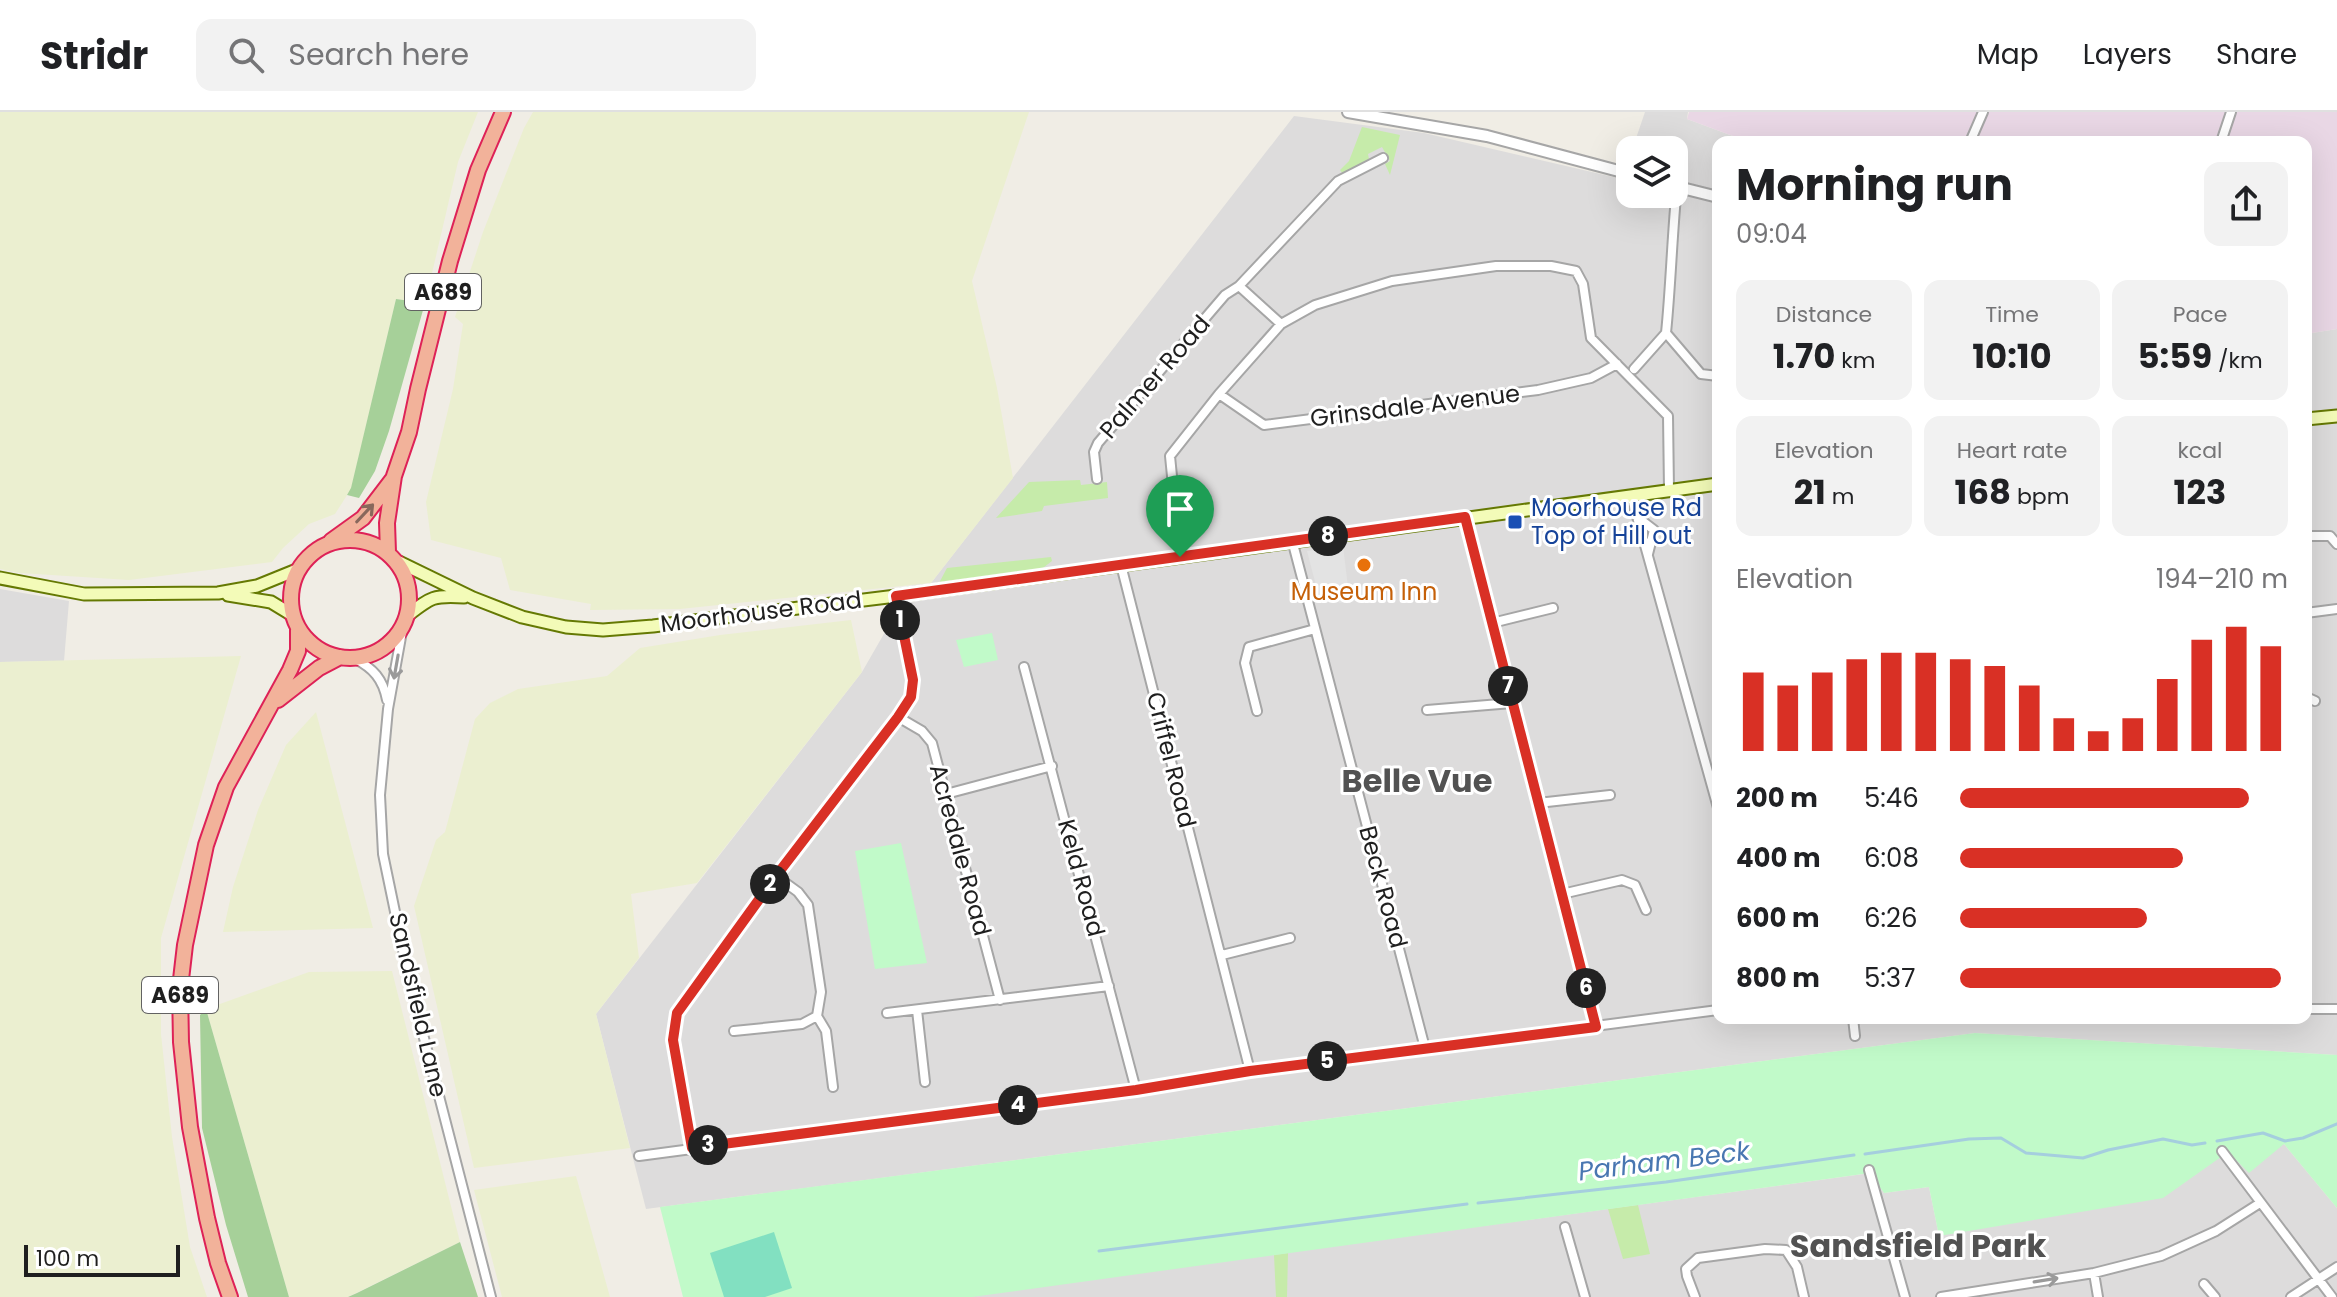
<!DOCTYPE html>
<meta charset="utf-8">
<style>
:root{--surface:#fff;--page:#f2f2f2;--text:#202124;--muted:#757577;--line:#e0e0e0;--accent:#d93025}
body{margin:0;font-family:Poppins,sans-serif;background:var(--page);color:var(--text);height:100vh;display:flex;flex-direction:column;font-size:30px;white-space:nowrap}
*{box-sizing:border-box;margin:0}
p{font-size:26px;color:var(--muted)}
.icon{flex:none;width:44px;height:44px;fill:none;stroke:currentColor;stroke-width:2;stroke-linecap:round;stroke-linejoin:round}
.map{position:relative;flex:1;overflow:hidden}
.side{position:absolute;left:1712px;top:24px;width:600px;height:888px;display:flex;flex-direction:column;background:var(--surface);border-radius:16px;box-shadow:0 8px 32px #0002}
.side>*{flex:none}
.controls{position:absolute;left:1616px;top:24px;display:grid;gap:16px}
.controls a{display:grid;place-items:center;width:72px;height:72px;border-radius:16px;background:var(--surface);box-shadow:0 8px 32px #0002;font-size:40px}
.scale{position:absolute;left:24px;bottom:20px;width:156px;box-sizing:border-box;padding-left:8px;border:4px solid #1f1f1f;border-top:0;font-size:22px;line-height:28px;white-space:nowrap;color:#1f1f1f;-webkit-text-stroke:6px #fff;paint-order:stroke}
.pin{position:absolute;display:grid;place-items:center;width:68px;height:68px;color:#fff;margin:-82px -34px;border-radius:50% 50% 50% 0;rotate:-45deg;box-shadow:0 0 8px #0007}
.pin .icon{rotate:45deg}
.km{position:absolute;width:40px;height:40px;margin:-20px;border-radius:50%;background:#222;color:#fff;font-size:22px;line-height:40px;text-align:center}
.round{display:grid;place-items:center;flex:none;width:84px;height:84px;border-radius:16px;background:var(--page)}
.overview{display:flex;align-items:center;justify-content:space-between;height:136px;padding:0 24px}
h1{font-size:44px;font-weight:700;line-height:60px}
.metrics{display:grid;grid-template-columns:repeat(3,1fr);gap:12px;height:136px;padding:8px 24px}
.metrics div{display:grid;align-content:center;border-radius:16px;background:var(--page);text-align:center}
.metrics b{font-size:34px;font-weight:700}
.metrics small{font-size:22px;font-weight:400}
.metrics p{font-size:22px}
.chart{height:224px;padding:16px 24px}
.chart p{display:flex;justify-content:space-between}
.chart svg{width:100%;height:144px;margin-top:8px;stroke:var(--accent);stroke-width:6}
ul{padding:0 24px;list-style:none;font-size:26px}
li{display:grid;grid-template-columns:128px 96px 1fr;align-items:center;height:60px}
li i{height:20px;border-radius:10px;background:var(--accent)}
header{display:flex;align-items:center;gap:48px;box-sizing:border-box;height:112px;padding:0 40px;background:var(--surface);border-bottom:2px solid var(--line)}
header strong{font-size:38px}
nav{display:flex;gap:44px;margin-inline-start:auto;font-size:28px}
.search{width:560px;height:72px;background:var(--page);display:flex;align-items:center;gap:20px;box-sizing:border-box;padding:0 28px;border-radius:16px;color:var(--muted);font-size:30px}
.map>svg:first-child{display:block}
</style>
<header>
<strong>Stridr</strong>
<div class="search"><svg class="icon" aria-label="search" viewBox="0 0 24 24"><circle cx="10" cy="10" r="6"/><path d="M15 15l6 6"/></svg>Search here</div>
<nav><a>Map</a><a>Layers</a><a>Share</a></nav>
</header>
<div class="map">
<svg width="2337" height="1185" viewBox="0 0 2337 1185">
<rect width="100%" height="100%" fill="#f0ede5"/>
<path fill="#dddcdc" d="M 1645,0 L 1688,0 L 1687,7 L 1749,30 L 1718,30 L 1718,906 L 2306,906 L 2306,222 L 2337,217 L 2337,943 L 1975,921 L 646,1097 L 596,902 L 862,560 L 912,473 L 931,471 L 1294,4 L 1424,21 L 1622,67 L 1630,45 L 1630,82 L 1674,82 L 1674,38 L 1632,38 Z
M 0,477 L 69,489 L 64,549 L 0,550 Z
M 2284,1032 L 2337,1096 L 2337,1185 L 963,1185 L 1871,1061 L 1884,1081 L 1929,1075 L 1939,1124 L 2228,1040 Z"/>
<path fill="#e9d7e5" d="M 1689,0 L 2337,0 L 2337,217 L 2306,222 L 2306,30 L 1749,30 L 1687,7 Z"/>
<path fill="#ebefd0" d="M 0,0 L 478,0 L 458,50 L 425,191 L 396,187 L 351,377 L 335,402 L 309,412 L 283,436 L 272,450 L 129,468 L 20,461 L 0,457 Z
M 533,0 L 1029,0 L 972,169 L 997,276 L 1013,366 L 931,471 L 680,497 L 590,498 L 591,492 L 510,478 L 501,446 L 431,428 L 426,390 L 453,277 L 463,212 L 455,205 L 483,120 L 524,16 Z
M 851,508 L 862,560 L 697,771 L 631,782 L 639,846 L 596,902 L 630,1036 L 474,1056 L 414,794 L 436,728 L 445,720 L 475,607 L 490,591 L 518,577 L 607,564 L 640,536 L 720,523 Z
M 241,544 L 161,826 L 161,922 L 172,1025 L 190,1135 L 207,1185 L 0,1185 L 0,550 Z
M 316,600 L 373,816 L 223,820 L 233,775 L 258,698 L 286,633 Z
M 392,859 L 460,1130 L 348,1185 L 289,1185 L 206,897 L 309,860 Z
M 576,1064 L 610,1185 L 502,1185 L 474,1078 Z"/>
<path fill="#c6ebaa" d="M 1362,15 L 1400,23 L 1390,63 L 1385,52 L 1390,49 L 1382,35 L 1368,42 L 1369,47 L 1366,51 L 1343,62 L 1340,58 L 1349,49 Z
M 1080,368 L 1081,373 L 1107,370 L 1108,386 L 1044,394 L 1042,399 L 996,406 L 1029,370 Z
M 1051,445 L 1052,449 L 1039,459 L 939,471 L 947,456 Z
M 1638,1093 L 1650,1142 L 1623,1147 L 1608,1097 Z
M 1288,1141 L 1287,1185 L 1276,1185 L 1274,1143 Z"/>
<path fill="#a6d099" d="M 396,187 L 425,191 L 389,319 L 375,359 L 359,386 L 347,383 L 351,376 Z
M 206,897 L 289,1185 L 248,1185 L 226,1113 L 202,1016 L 200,903 Z
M 460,1130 L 478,1185 L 348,1185 L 357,1181 Z"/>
<path fill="#c1fac9" d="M 992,521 L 998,548 L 964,555 L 956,528 Z
M 901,731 L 927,851 L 875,857 L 855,739 Z
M 1975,921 L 2337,943 L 2337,1096 L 2284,1032 L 2249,1061 L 2228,1040 L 2163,1086 L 1939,1124 L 1929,1075 L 1884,1081 L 1870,1061 L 972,1185 L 683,1185 L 660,1095 Z"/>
<path fill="#82e0c1" d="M 774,1120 L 792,1176 L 765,1185 L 724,1185 L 710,1141 Z"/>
<path fill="#e3e3e3" d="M 1343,434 L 1348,475 L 1362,475 L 1364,488 L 1339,491 L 1338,482 L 1319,485 L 1307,439 Z"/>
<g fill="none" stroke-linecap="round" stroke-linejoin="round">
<path stroke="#a5cede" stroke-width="3" d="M 2217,1029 L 2263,1021 L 2285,1029 L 2303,1026 L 2337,1012
M 1865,1042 L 1969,1027 L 2001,1026 L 2026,1041 L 2083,1046 L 2108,1038 L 2163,1027 L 2192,1033 L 2205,1031
M 1478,1091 L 1666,1070 L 1854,1043
M 1099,1139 L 1467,1092"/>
<defs>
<path id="minor" d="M 1970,30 L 1983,0
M 2221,30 L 2231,0
M 1677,74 C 1672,123 1671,172 1666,221 L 1701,262 L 1718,264
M 1239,174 L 1338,69 L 1383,46
M 1634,257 L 1666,221
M 1219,282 L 1264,313 L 1538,278 L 1591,266 L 1617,252
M 1097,367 L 1094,340 L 1098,331 L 1225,183 L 1239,174 L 1281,212
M 1631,383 L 1718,696
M 1465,405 L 1596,915
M 1637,405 L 1654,418 L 1648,442
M 2306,424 L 2330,424 L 2337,432
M 1292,428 L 1425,936
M 1180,445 L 1170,344 L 1219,282 L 1281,212 L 1315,193 L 1392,169 L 1496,154 L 1551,154 L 1576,159 L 1583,172 L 1591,226 L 1668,304 L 1669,378
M 1121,453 L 1250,959
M 2306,501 L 2337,497
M 1492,511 L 1553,496
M 403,514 L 388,597 L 380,683 L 383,742 L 410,872 L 491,1185
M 355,547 C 373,556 383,567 387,588
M 1024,555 L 1136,978
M 2306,585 L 2315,589
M 1427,598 L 1512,591
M 1257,599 L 1245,551 L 1249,535 L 1315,517
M 898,605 L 922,619 L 932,631 L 1000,888
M 946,682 L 1052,654
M 1538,691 L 1610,683
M 1562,782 L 1622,768 L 1635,773 L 1646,798
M 1222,843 L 1290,826
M 2306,897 L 2337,897
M 917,898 L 925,970
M 887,901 L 1109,874
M 817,904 L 826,919 L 833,975
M 1853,906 L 1855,924
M 734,919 L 802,912 L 817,904 L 821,880 L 808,793 L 798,780 L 776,764
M 692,1036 L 673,928 L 677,901 L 776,764 L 898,605 L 911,585 L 913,568 L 896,484
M 2222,1039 L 2332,1185
M 639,1044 L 1136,978 L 1250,959 L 1718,898
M 1869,1058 L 1905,1185
M 1565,1115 L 1585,1185
M 2094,1161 L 2098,1185
M 2204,1172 L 2215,1185
M 1695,1185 L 1687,1164 L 1686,1157 L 1698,1146 L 1765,1137 L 1786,1138 L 1797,1155 L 1804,1185
M 1941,1185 L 2094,1161 L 2161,1144 L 2216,1119 L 2260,1091
M 2291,1185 L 2337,1155"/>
<path id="tertiary" d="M 1348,0 L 1487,24 L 1630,62
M 1674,74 L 1718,85"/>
<path id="secondary" d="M 2306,307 L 2337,304
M 399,450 L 473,486 L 522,505 L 566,515 L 603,518 L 653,514 L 896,484 L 1718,372
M 0,466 L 84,482 L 218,481 L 257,474 L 299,457
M 228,483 L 271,490 L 294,504
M 407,504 C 431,485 433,483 464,485"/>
<path id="trunk" d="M291 487a59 59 0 1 1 118 0a59 59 0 1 1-118 0Z
M 331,429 L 363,406 L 392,368
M 388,440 L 387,411 L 394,364 L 409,320 L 418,277 L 450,149 L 478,58 L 503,0
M 278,588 L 319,556 L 340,545
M 230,1185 L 218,1151 L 207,1106 L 190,1015 L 181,930 L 180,876 L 185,833 L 206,733 L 226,675 L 290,558 L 298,539 L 298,518"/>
</defs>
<use href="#minor" stroke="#a6a6a6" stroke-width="12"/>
<use href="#tertiary" stroke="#a6a6a6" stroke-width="14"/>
<use href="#secondary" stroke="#657903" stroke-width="15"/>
<use href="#trunk" stroke="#de2257" stroke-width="18"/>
<use href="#minor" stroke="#fff" stroke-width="8"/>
<use href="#tertiary" stroke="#fff" stroke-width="10"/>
<use href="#secondary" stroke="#f3fbb8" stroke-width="11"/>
<use href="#trunk" stroke="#f2b29a" stroke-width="14"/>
</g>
<defs><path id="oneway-shaft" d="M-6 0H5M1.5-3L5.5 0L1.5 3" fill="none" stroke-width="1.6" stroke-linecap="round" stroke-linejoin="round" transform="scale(2)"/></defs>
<use stroke="#88685c" href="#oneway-shaft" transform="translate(365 401) rotate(-47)"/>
<g stroke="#9a9a9a">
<use href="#oneway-shaft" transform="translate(396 555) rotate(100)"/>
<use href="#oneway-shaft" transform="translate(2046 1168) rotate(-9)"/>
</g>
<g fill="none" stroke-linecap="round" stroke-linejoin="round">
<defs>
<path id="route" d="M 1465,405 L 1596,915 L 1250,959 L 1136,978 L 692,1036 L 673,928 L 677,901 L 776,764 L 898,605 L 911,585 L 913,568 L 896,484 Z"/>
</defs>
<use href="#route" stroke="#fff" stroke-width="16"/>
<use href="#route" stroke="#d93025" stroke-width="10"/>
</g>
<rect fill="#1a4fb4" stroke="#fff" stroke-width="3" x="1507" y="402" width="16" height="16" rx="4"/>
<circle fill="#e8710a" stroke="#fff" stroke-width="3" cx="1364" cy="453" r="8"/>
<g text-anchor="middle" stroke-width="6" stroke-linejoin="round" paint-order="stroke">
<g fill="#fff" stroke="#626262" stroke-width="2">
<rect x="405" y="162" width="76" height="36" rx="6"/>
<rect x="142" y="865" width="76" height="36" rx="6"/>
</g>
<g font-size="22" font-weight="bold" fill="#1f1f1f">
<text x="443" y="188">A689</text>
<text x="180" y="891">A689</text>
</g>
<g font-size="24" fill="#1f1f1f" stroke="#fff">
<text transform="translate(1155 265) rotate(-49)" y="8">Palmer Road</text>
<text transform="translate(1415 294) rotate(-7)" y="8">Grinsdale Avenue</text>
<text transform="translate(761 500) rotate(-7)" y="8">Moorhouse Road</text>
<text transform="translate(1171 648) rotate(76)" y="8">Criffel Road</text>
<text transform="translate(960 738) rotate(75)" y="8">Acredale Road</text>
<text transform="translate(1081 766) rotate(75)" y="8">Keld Road</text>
<text transform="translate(1383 775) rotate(75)" y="8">Beck Road</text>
<text transform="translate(418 893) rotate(77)" y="8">Sandsfield Lane</text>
</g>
<g font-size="24" fill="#164399" stroke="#fff" text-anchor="start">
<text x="1531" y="404">Moorhouse Rd<tspan x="1531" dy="28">Top of Hill out</tspan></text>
</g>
<g font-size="24" fill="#c56008" stroke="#fff">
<text x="1364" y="488">Museum Inn</text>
</g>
<g font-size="26" font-style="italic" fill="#4977b1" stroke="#fff">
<text transform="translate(1664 1049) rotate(-7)" y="9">Parham Beck</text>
</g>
<g font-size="32" font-weight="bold" fill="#525252" stroke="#fff">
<text x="1417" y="680">Belle Vue</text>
<text x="1918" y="1145">Sandsfield Park</text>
</g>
</g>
</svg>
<div class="controls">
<a><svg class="icon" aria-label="layers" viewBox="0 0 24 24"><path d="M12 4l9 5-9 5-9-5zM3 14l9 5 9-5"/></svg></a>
</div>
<div class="scale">100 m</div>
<div class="pin" style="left:1180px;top:445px;background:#1e9e55"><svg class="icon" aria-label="arrive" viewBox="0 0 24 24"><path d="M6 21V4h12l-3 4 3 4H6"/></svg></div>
<b class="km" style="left:900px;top:508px">1</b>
<b class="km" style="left:770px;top:772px">2</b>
<b class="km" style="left:708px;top:1033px">3</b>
<b class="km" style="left:1018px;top:993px">4</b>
<b class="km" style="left:1327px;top:949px">5</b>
<b class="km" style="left:1586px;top:876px">6</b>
<b class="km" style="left:1508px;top:574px">7</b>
<b class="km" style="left:1328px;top:424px">8</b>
<section class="side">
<div class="overview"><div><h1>Morning run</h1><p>09:04</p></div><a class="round"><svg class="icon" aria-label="share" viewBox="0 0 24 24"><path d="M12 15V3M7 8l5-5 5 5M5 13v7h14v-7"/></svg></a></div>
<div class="metrics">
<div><p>Distance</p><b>1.70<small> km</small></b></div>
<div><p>Time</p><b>10:10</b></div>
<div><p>Pace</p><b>5:59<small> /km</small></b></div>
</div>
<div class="metrics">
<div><p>Elevation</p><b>21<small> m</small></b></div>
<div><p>Heart rate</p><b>168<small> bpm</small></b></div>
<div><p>kcal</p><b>123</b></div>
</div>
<div class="chart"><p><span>Elevation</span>194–210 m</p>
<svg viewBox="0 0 160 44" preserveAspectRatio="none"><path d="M5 44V20M15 44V24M25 44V20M35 44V16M45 44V14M55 44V14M65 44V16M75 44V18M85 44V24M95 44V34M105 44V38M115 44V34M125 44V22M135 44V10M145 44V6M155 44V12"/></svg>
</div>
<ul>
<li><b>200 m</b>5:46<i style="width:88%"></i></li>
<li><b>400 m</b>6:08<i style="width:68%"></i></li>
<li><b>600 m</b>6:26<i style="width:57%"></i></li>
<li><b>800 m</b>5:37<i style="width:98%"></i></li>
</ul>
</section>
</div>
